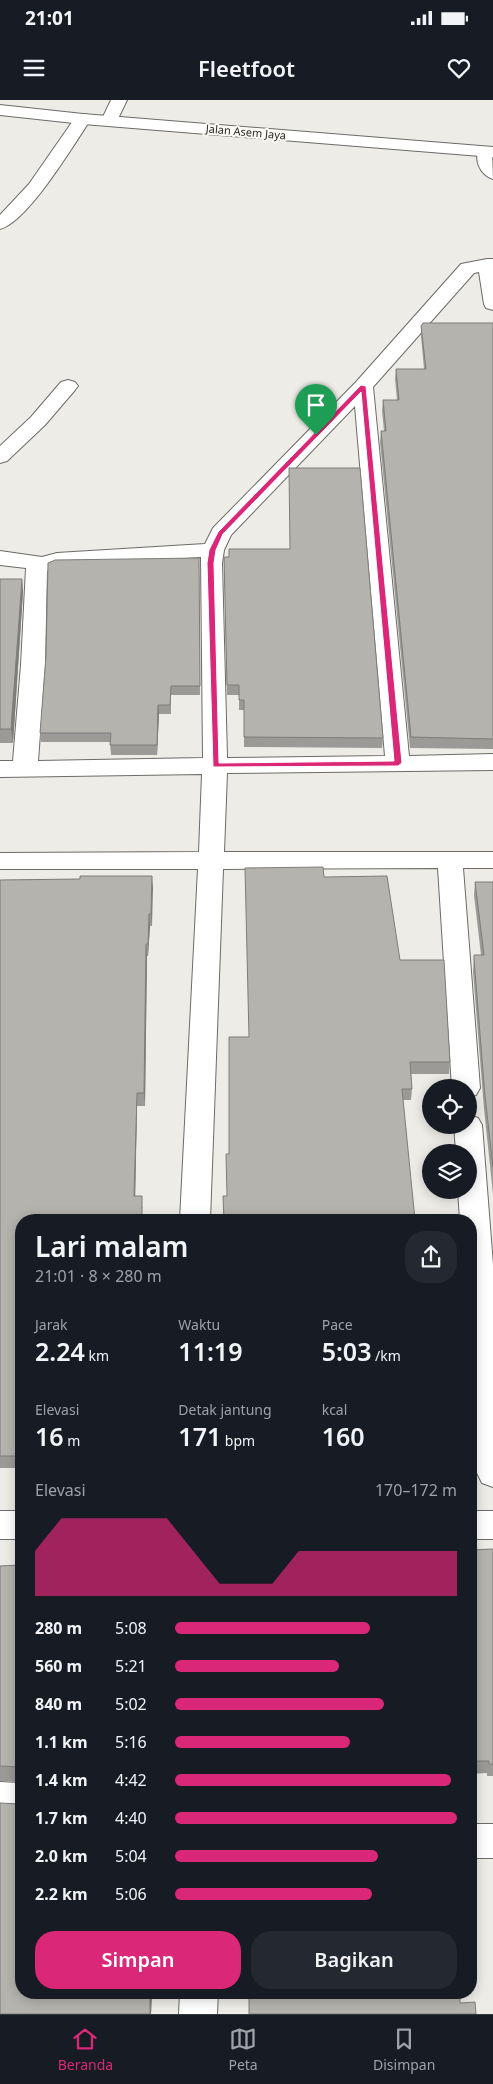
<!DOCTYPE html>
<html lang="id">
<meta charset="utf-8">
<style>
:root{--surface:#171b24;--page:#242831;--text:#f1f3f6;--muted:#9ea1a6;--line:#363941;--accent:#db2777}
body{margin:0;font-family:"Noto Sans",sans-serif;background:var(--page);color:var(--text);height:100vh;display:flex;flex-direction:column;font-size:19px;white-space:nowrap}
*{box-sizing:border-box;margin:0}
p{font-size:16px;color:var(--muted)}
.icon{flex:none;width:28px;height:28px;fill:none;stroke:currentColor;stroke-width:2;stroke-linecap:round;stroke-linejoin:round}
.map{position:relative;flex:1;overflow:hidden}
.panel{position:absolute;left:15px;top:1114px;width:462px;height:785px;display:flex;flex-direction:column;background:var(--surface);border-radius:20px;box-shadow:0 2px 12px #0003}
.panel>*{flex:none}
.buttons{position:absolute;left:422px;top:979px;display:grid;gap:10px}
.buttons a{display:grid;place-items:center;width:55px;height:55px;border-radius:50%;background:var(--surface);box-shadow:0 2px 12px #0003;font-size:25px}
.pin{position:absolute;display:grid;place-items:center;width:42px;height:42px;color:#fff;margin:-51px -21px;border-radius:50% 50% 50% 0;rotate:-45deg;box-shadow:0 0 5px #0007}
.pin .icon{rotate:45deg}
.round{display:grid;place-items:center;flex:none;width:52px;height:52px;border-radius:20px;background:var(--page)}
.headline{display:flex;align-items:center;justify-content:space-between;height:85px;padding:0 20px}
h1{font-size:28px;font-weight:600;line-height:38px}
.stats{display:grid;grid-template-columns:repeat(3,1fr);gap:8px;height:85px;padding:5px 20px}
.stats div{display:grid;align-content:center}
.stats b{font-size:25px;font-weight:600}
.stats small{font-size:14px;font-weight:400}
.stats p{font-size:14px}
.chart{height:140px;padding:10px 20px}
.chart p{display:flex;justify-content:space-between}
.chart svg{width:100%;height:90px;margin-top:5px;fill:var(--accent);opacity:.7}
.primary-button{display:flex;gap:10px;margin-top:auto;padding:10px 20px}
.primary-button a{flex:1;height:58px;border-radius:20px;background:var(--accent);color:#fff;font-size:20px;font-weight:600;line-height:58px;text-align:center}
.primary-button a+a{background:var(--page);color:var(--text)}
ul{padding:0 20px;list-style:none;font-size:16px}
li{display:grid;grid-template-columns:80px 60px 1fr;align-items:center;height:38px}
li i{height:12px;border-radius:6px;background:var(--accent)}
.status{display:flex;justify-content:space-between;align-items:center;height:35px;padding:0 25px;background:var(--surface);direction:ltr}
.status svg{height:14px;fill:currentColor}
header{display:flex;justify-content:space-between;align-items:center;height:65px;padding:0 20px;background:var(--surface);font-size:22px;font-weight:600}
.tabs{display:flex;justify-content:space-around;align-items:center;height:70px;border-top:1px solid var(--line);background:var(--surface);font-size:14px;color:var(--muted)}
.tabs a{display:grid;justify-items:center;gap:2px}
.tabs .active{color:var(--accent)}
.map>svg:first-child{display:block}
</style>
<div class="status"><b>21:01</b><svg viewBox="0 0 49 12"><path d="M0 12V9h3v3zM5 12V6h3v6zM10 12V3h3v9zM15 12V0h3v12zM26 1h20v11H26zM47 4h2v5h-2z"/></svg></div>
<header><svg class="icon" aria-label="menu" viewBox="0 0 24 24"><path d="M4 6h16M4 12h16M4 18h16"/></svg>Fleetfoot<svg class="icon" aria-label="heart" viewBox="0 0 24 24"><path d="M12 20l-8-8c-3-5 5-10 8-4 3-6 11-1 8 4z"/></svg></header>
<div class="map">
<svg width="493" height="1914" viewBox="0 0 493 1914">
<rect width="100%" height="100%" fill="#edece7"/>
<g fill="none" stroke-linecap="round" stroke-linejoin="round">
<defs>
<path id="lane" d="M 485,47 L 490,48 L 492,51 L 493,79 C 480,75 473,59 480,48 Z"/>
<path id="street" d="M 111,0 L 127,0 L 115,25 L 103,25 L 101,21 Z
M 83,14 L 89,15 L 91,19 C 74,44 28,122 0,129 L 0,115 L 29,84 L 77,15 Z
M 487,159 L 493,159 L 493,210 L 486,208 L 484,204 L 479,172 L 474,173 L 373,287 L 409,656 L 493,654 L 493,670 L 227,673 L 224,752 L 493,752 L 493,768 L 463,768 L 480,988 L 476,995 L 469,997 L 469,988 L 452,988 L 438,768 L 223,769 L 210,1120 L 180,1120 L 198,769 L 0,769 L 0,753 L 199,752 L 202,674 L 0,677 L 0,661 L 13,661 L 21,565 L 26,468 L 0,465 L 0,451 L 42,457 L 57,453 L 205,444 L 213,428 L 356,282 L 461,164 ZM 355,306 L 385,656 L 227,658 L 222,463 L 224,450 L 231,435 ZM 201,457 L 203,658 L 38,661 L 45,565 L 47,471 L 58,466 Z
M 68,280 L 75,282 L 78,286 L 75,290 L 45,325 L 7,361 L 0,363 L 0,346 L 31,317 L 61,282 Z
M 469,1015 L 478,1018 L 482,1025 L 493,1165 L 493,1387 L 482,1383 L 477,1373 L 471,1288 L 471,1120 L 460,1120 L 458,1090 L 469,1090 L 469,1052 L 456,1052 L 454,1025 L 469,1025 Z
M 0,1411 L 21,1411 L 21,1439 L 0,1439 Z
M 471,1411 L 493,1411 L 493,1439 L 471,1439 Z
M 0,1682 L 21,1683 L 21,1717 L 0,1716 Z
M 471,1724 L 493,1724 L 493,1758 L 471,1758 Z
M 180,1892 L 218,1892 L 217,1914 L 179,1914 Z"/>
<path id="secondary" d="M 0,5 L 83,14 L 493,47 L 493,57 L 83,24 L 0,15 Z"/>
</defs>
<use href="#lane" stroke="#6c6b66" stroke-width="2"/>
<use href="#street" stroke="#6c6b66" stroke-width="2"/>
<use href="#secondary" stroke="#6c6b66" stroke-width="2"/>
<use href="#lane" fill="#fff" fill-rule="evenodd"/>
<use href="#street" fill="#fff" fill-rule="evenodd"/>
<use href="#secondary" fill="#fff" fill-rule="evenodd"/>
</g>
<path fill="#9b9a96" d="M 493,223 L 493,649 L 410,648 L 380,342 L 381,331 L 384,331 L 382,311 L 383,300 L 397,300 L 395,279 L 396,269 L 424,269 L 421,236 L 421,226 Z
M 224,457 L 383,638 L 382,648 L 244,647 L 244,610 L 239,610 L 239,595 L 227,595 Z
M 199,458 L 200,595 L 171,595 L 171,614 L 159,614 L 157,655 L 111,655 L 110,642 L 41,642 L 40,633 Z
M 0,479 L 22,479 L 23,492 L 13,643 L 0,643 Z
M 152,776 L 152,826 L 150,826 L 148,856 L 147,856 L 145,1006 L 137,1006 L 135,1096 L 143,1108 L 21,1120 L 21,1368 L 0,1368 L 0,780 L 80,779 Z
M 324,777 L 400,860 L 450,962 L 449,974 L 411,974 L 412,989 L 411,1000 L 403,1000 L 227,1096 L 229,1054 L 249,937 Z
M 475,782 L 493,782 L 493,1094 L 484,1009 L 473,872 L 474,855 L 481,855 L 474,795 Z
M 493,1449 L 493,1676 L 487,1676 L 487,1673 L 471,1674 L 471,1450 Z
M 0,1466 L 152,1892 L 151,1914 L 0,1914 L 20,1704 L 20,1682 L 0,1681 Z"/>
<path fill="#7e7d7a" d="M 22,479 L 23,492 L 13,643 L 11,629 Z
M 158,605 L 159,614 L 157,655 L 157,645 Z
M 152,776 L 153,788 L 152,826 L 151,814 Z
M 149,814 L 150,826 L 148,856 L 148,844 Z
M 146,844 L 147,856 L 145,1006 L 144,993 Z
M 137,993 L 137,1006 L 135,1108 L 134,1096 Z
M 150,1892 L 152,1892 L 151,1914 L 150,1914 Z"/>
<path fill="#b4b3ae" stroke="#7e7d7a" d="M 423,223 L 493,223 L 493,639 L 411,637 L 381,331 L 386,331 L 383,300 L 399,300 L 396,269 L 426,269 L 421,226 Z
M 289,368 L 360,368 L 383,638 L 244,637 L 244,600 L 239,600 L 239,585 L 227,585 L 224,457 L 229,457 L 229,449 L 290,449 Z
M 199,458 L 200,586 L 171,586 L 170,605 L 158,605 L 157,645 L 110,645 L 111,633 L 40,633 L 46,556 L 48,463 L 55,460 Z
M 0,479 L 22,479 L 11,629 L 0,629 Z
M 323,767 L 324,777 L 387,776 L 400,860 L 444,860 L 450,962 L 410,962 L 412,989 L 402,989 L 415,1120 L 224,1120 L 223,1096 L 227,1096 L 226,1054 L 229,1054 L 229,937 L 249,937 L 245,768 Z
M 80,776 L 152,776 L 151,814 L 149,814 L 148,844 L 146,844 L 144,993 L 137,993 L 134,1096 L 142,1096 L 142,1120 L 21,1120 L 21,1356 L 0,1356 L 0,780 L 80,779 Z
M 475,782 L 493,782 L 493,1067 L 485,996 L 474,859 L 474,855 L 484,855 Z
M 493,1449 L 493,1664 L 489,1664 L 489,1661 L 471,1661 L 471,1450 Z
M 21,1465 L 21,1892 L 150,1892 L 150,1914 L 0,1914 L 0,1703 L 20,1704 L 20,1667 L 0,1666 L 0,1466 Z
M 249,1892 L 460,1892 L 460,1903 L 475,1902 L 476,1914 L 249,1914 Z"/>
<path fill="#db2777" stroke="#fff" fill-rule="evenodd" d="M 361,285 L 366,286 L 402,663 L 398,666 L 213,667 L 207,463 L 209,450 L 218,432 ZM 361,292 L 394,661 L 219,663 L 214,463 L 216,450 L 223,434 Z"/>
<g text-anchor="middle" stroke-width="4" stroke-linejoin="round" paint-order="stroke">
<g font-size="11" fill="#282725" stroke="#fbfaf4">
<text transform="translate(246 32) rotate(5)" y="4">Jalan Asem Jaya</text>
</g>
</g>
</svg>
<div class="buttons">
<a><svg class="icon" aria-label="locate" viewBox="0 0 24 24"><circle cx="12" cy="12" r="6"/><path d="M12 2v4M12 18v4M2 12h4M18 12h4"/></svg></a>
<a><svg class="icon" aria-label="layers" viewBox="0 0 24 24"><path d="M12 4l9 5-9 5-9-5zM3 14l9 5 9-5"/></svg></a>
</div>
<div class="pin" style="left:316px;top:335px;background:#1e9e55"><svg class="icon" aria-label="arrive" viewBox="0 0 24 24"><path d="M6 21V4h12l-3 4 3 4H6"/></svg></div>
<section class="panel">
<div class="headline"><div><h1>Lari malam</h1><p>21:01 · 8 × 280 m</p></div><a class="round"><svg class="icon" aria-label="share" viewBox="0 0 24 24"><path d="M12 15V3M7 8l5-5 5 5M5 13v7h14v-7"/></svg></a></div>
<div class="stats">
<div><p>Jarak</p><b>2.24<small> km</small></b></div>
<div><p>Waktu</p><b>11:19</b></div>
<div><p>Pace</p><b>5:03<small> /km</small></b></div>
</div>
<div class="stats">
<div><p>Elevasi</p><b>16<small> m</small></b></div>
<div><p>Detak jantung</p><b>171<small> bpm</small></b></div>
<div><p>kcal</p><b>160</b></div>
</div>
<div class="chart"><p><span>Elevasi</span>170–172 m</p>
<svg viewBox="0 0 160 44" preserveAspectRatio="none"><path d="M0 44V22L10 6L20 6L30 6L40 6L50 6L60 22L70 38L80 38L90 38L100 22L110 22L120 22L130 22L140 22L150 22L160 22V44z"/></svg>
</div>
<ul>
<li><b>280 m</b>5:08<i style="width:69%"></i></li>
<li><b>560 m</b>5:21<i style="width:58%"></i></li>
<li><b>840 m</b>5:02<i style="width:74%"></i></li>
<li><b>1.1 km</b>5:16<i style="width:62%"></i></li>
<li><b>1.4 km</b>4:42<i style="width:98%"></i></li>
<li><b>1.7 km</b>4:40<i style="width:100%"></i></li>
<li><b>2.0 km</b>5:04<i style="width:72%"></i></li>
<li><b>2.2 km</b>5:06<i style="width:70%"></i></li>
</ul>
<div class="primary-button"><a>Simpan</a><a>Bagikan</a></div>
</section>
</div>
<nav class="tabs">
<a class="active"><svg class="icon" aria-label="home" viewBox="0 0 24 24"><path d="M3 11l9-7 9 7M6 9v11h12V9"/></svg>Beranda</a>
<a><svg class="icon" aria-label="map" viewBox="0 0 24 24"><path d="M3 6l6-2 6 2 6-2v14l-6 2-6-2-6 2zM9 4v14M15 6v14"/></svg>Peta</a>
<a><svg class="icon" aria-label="saved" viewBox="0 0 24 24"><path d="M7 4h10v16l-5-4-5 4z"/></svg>Disimpan</a>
</nav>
